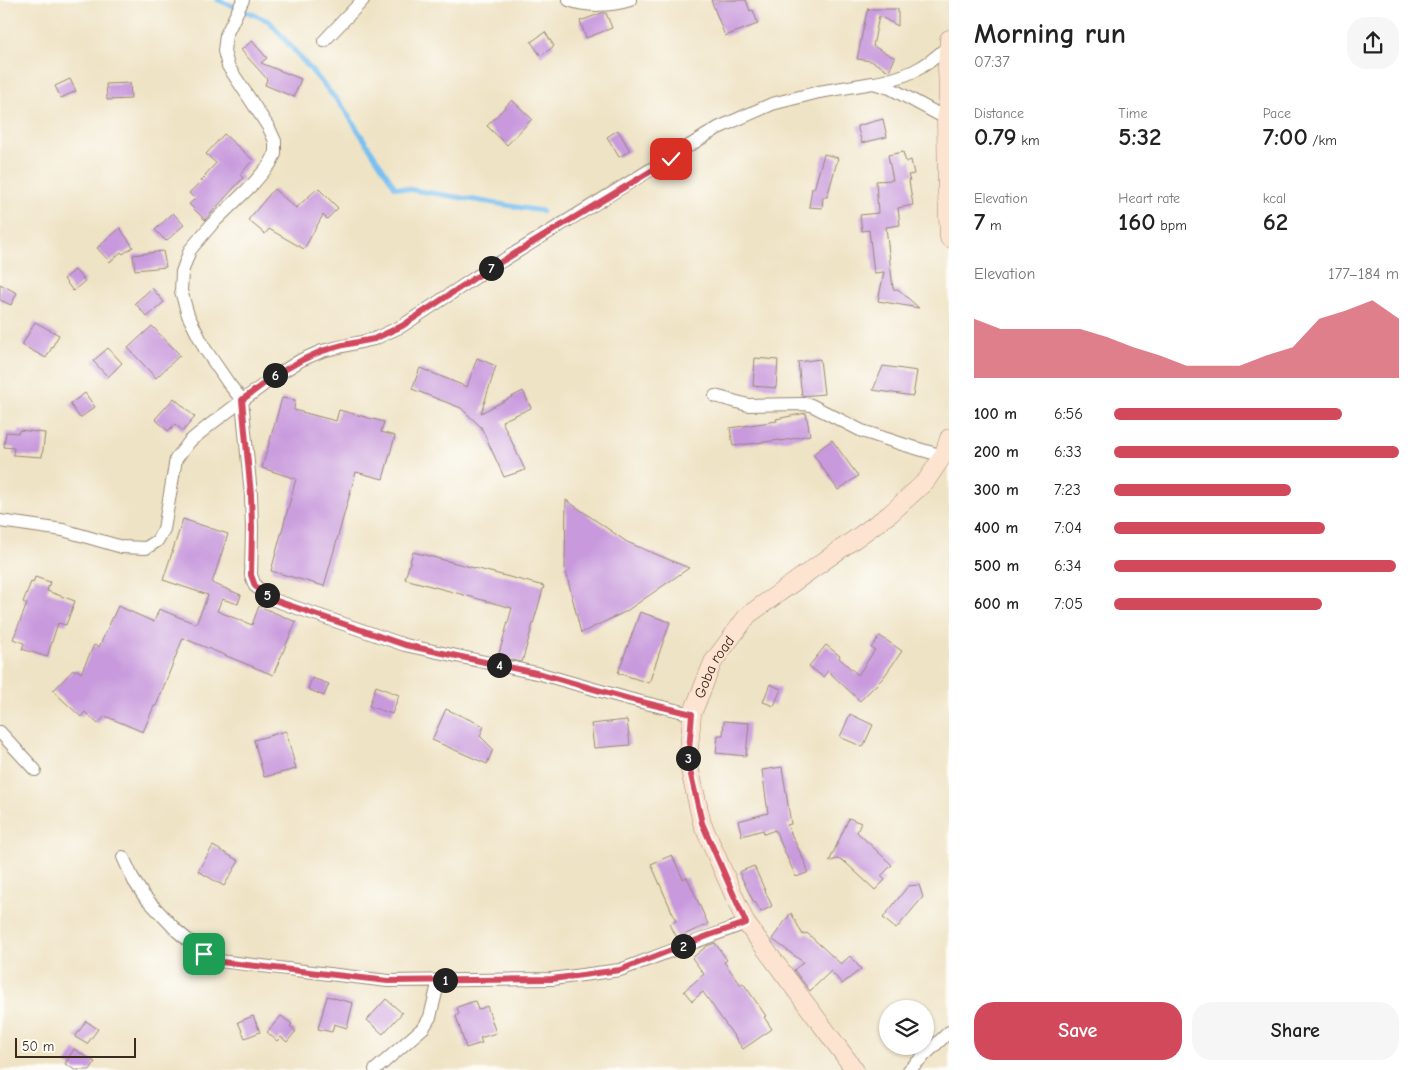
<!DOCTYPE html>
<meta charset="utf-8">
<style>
:root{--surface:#fff;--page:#f6f6f6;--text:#222;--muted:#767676;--accent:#d1495b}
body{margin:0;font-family:"Comic Neue",sans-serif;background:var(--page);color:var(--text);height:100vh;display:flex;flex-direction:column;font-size:19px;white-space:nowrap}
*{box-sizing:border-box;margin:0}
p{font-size:16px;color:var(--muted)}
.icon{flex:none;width:28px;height:28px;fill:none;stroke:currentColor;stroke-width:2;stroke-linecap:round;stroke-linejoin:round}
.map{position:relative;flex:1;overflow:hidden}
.details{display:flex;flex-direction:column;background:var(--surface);width:475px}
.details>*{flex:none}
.controls{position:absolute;left:879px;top:1000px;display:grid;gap:10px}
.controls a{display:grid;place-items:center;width:55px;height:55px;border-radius:50%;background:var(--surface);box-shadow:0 1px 4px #0004;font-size:25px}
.scale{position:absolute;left:15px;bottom:12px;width:121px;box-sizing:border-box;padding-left:5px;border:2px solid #3b2a1e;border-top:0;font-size:14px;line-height:18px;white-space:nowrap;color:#3b2a1e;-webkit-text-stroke:4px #fdfcf7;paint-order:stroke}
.pin{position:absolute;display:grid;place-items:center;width:42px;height:42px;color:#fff;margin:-21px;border-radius:10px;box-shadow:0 2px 8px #0006}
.km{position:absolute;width:25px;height:25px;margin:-12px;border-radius:50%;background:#222;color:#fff;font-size:14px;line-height:25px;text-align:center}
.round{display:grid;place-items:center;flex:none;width:52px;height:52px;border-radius:20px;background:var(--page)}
.headline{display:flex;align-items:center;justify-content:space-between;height:85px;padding:0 25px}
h1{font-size:28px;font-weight:700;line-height:38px}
.figures{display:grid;grid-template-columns:repeat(3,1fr);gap:8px;height:85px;padding:5px 25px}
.figures div{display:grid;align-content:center}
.figures b{font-size:25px;font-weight:700}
.figures small{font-size:14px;font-weight:400}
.figures p{font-size:14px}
.chart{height:140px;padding:10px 25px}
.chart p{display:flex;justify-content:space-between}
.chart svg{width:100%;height:90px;margin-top:5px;fill:var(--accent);opacity:.7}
.button{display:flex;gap:10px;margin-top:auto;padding:10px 25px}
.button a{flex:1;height:58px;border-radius:20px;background:var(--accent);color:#fff;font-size:20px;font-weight:700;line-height:58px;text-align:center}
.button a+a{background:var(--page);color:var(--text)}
ul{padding:0 25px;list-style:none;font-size:16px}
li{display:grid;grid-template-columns:80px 60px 1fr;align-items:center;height:38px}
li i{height:12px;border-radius:6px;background:var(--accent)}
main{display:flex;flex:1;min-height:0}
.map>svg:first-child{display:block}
</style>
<main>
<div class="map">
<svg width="949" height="1070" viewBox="0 0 949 1070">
<rect width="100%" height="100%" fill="#fdfcf7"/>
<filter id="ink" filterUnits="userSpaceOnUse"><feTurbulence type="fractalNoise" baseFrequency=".02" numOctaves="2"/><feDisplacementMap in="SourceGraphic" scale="10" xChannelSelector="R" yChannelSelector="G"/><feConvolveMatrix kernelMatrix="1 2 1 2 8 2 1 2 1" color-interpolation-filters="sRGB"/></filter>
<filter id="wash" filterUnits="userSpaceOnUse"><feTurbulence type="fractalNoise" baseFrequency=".0096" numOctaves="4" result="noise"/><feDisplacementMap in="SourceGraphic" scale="20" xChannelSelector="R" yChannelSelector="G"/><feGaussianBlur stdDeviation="1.12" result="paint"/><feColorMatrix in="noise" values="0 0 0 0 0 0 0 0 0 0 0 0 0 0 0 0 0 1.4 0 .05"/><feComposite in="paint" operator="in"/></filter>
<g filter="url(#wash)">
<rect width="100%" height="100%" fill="#efe3c5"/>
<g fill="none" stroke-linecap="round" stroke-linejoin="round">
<path stroke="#78c0f0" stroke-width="5" d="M 218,0 L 269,21 L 342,106 L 395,187 L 542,211"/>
</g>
<g id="blocks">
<path fill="#c899dd" d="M 711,0 L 746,0 L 750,11 L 753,10 L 758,24 L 725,36 Z
M 867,9 L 898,9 L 898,26 L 879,16 L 873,46 L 895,58 L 889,71 L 871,61 L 857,59 L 867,11 L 870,10 Z
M 602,13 L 606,13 L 612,28 L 586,38 L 580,21 Z
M 545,32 L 554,46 L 541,56 L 531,42 Z
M 252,41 L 267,58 L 261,63 L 301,79 L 294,97 L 265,85 L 267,79 L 241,50 Z
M 70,79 L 76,91 L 61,98 L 55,86 Z
M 130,83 L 131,99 L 107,100 L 106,84 Z
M 512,100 L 532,119 L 507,145 L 487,126 Z
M 883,119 L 887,137 L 862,143 L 857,126 Z
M 618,130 L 630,151 L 619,157 L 607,137 Z
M 224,134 L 253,160 L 240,175 L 243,178 L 205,220 L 189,204 L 195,199 L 189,193 L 206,176 L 205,175 L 216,163 L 206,154 Z
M 903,152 L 906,162 L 911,160 L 914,174 L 908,175 L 910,181 L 909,181 L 913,205 L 898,208 L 900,225 L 886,227 L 893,289 L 899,290 L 919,308 L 878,301 L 884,272 L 874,273 L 869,230 L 862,231 L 860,215 L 878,213 L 876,181 L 893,180 L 888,155 Z
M 824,154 L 838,158 L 827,197 L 823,197 L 822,208 L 809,207 L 812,188 L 814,189 Z
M 318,188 L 338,208 L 327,219 L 323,215 L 304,249 L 269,229 L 265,234 L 248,220 L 274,189 L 296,208 Z
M 173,213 L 184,225 L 166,241 L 155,230 Z
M 120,228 L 133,247 L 123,254 L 121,252 L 110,262 L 97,248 Z
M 163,251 L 166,267 L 135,270 L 133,255 Z
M 75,270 L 85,281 L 73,291 L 64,279 Z
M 0,284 L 17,293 L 11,305 L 0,300 Z
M 152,288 L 164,302 L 147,317 L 135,303 Z
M 35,322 L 59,335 L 46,358 L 22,345 Z
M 152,326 L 180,355 L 156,378 L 128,348 Z
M 108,348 L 122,363 L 108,377 L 93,361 Z
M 477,358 L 496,366 L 481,413 L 523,391 L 531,408 L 502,421 L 525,470 L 504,477 L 481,427 L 461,408 L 412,389 L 420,368 L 467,387 Z
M 755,358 L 778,360 L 776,388 L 753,386 Z
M 820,359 L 824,394 L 802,396 L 798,362 Z
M 883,366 L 917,371 L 913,396 L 873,390 Z
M 85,393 L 95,407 L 80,418 L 70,404 Z
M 174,398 L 195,417 L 183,431 L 175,424 L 168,431 L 155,419 Z
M 282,398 L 295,400 L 294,410 L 336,421 L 339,410 L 384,422 L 381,432 L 395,436 L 383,479 L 356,472 L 324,586 L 271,571 L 296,479 L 262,468 Z
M 806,413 L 810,435 L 781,441 L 780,440 L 733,446 L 730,428 L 777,421 L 776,419 Z
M 19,430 L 45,433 L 42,457 L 13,455 L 14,448 L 4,447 L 6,432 L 19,433 Z
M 832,440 L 858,476 L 838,490 L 813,454 Z
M 566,500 L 627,542 L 689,568 L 625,612 L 581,633 L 565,568 Z
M 183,519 L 228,534 L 212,583 L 241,595 L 238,604 L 222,599 L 217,611 L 252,625 L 259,606 L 296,622 L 273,675 L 183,638 L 156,706 L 154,706 L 143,732 L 105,716 L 98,724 L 85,712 L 81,717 L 53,691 L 73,670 L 78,670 L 81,673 L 94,645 L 99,647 L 118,606 L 154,622 L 159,609 L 196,624 L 208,595 L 163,580 Z
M 413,552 L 544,586 L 522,662 L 498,657 L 512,608 L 405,579 Z
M 35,577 L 50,582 L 47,591 L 75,601 L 66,625 L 58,623 L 47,657 L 22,649 L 24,643 L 13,639 L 27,604 L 23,602 L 31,582 L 33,583 Z
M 640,612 L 670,622 L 649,683 L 618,673 Z
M 880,636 L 902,651 L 883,678 L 860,701 L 828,671 L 823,677 L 809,666 L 826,645 L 840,656 L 839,658 L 858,675 L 875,650 L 871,648 Z
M 312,678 L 329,684 L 324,696 L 308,689 Z
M 770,684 L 781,689 L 774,706 L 763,702 Z
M 376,686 L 399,695 L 392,714 L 369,706 Z
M 446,709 L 484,726 L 480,736 L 493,749 L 487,764 L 432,740 Z
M 850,714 L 873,725 L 863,747 L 840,737 Z
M 627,720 L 630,745 L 594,748 L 591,724 Z
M 724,721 L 749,723 L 746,756 L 716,753 L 718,735 L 723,735 Z
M 286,731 L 296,769 L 264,777 L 254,740 Z
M 782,767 L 791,824 L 787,825 L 807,867 L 807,873 L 796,877 L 775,830 L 764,834 L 763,830 L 742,836 L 738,821 L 768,813 L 762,770 Z
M 849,818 L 861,823 L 857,832 L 892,865 L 881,876 L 885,880 L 875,890 L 845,862 L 837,859 L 829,862 Z
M 213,846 L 239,861 L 224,886 L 198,871 Z
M 672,855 L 683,879 L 687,877 L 708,924 L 677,938 L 670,924 L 676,921 L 651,864 Z
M 754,866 L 772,906 L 761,912 L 755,902 L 754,903 L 739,872 Z
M 919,885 L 923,897 L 896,929 L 883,918 L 908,886 Z
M 791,913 L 803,935 L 807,933 L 841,964 L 850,956 L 861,969 L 842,984 L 831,971 L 810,991 L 794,970 L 803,962 L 772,939 Z
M 715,943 L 727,960 L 724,962 L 741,985 L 743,983 L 766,1016 L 764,1017 L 772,1029 L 743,1049 L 703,992 L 692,1001 L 684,991 L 704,974 L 692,958 L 707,946 Z
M 327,996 L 353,1003 L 347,1028 L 334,1024 L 332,1032 L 318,1029 Z
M 386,999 L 402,1013 L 383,1034 L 367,1020 Z
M 475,1001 L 478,1010 L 487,1006 L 496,1033 L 480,1038 L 482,1043 L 466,1048 L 456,1016 L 459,1014 L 457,1007 Z
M 253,1016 L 260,1032 L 245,1038 L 238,1022 Z
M 281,1016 L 292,1024 L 290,1026 L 296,1031 L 287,1042 L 281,1037 L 277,1041 L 267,1032 Z
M 86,1021 L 98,1029 L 87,1044 L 75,1037 Z
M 74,1049 L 95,1062 L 90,1070 L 75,1070 L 65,1064 Z"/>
</g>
</g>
<g filter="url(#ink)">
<use href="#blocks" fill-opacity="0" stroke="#958672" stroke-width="1"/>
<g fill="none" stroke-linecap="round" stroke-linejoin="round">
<defs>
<path id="street" d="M 243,0 L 226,35 L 224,51 L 228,66 L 269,128 L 275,141 L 275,154 L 270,164 L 253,184 L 212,224 L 190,250 L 182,272 L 181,291 L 188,315 L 205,349 L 229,384 L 242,400 L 251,495 L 252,528 L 251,575 L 255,586 L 274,600 L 405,645 L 541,674 L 629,699 L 692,714
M 569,0 C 586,7 611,6 630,0
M 324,41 L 363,0
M 875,83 C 906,77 924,69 947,47
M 715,396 L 748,405 L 804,404 L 811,405 L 862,431 L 905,445 L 943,456
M 0,521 L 63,530 L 122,547 L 146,548 L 157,541 L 164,529 L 176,459 L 190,441 L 211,424 L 274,377 L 301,360 L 322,351 L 374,339 L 402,326 L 476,277 L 718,128 L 772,104 L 819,92 L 873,83 L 890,88 L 949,120
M 0,732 L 35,770
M 123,857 L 134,881 L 144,896 L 177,931 L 212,960 L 388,981 L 552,979 L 620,970 L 746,923
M 375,1070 L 424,1027 L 430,1017 L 439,980
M 909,1070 L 949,1032"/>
<g id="secondary">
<path d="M 949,39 L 947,67 L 948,94 L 946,119 L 947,194 L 949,238"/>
<path id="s1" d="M 855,1070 L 746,923 L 702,823 L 688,762 L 692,714 L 713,662 L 748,615 L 890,514 L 926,481 L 943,456 L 949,438"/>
</g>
</defs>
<use href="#street" stroke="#958672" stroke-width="14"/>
<use href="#secondary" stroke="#958672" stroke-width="19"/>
<use href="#street" stroke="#fff" stroke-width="12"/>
<use href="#secondary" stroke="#fde4d1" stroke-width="18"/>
</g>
</g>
<g fill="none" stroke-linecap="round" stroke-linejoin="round" filter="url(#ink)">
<defs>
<path id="route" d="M 204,954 L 212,960 L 221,962 L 388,981 L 552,979 L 620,970 L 710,935 L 746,923 L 702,823 L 688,762 L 692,714 L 629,699 L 541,674 L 405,645 L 274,600 L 255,586 L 251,575 L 252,528 L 251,495 L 242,400 L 274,376 L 302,360 L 322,351 L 343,345 L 374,339 L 402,326 L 476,277 L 671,159"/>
</defs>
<use href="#route" stroke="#fff" stroke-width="10"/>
<use href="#route" stroke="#d1495b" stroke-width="6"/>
</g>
<g text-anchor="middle" stroke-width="4" stroke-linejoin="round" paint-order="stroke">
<g font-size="15" fill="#3b2a1e" stroke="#fdfcf7">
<text dy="5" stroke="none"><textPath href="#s1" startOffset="455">Goba road</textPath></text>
</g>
</g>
</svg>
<div class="controls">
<a><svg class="icon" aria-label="layers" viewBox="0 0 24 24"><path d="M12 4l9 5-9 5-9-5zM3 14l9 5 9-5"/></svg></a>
</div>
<div class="scale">50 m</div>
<div class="pin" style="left:204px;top:954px;background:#1e9e55"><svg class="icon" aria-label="arrive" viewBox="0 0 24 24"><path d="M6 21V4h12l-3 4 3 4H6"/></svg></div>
<div class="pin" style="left:671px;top:159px;background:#d93025"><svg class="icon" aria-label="check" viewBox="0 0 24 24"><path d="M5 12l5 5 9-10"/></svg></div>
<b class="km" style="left:445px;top:980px">1</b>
<b class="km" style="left:683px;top:946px">2</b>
<b class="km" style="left:688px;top:758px">3</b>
<b class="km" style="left:499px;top:665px">4</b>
<b class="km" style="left:267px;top:595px">5</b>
<b class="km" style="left:275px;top:375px">6</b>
<b class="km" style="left:491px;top:268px">7</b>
</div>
<section class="details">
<div class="headline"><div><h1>Morning run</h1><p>07:37</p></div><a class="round"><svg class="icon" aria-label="share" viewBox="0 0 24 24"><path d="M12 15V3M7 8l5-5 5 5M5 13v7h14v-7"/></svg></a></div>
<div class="figures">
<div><p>Distance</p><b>0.79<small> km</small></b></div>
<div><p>Time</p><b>5:32</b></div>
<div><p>Pace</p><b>7:00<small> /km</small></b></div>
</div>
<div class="figures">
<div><p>Elevation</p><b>7<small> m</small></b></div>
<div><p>Heart rate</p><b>160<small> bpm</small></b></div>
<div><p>kcal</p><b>62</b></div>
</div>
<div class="chart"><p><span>Elevation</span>177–184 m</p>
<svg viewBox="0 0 160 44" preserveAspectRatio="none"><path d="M0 44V15L10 20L20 20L30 20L40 20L50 24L60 29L70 33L80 38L90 38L100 38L110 33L120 29L130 15L140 11L150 6L160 15V44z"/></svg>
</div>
<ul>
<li><b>100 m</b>6:56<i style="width:80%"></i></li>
<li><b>200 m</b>6:33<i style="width:100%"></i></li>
<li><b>300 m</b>7:23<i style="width:62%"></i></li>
<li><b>400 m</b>7:04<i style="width:74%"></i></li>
<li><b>500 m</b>6:34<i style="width:99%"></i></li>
<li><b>600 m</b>7:05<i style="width:73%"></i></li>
</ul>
<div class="button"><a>Save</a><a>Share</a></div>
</section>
</main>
